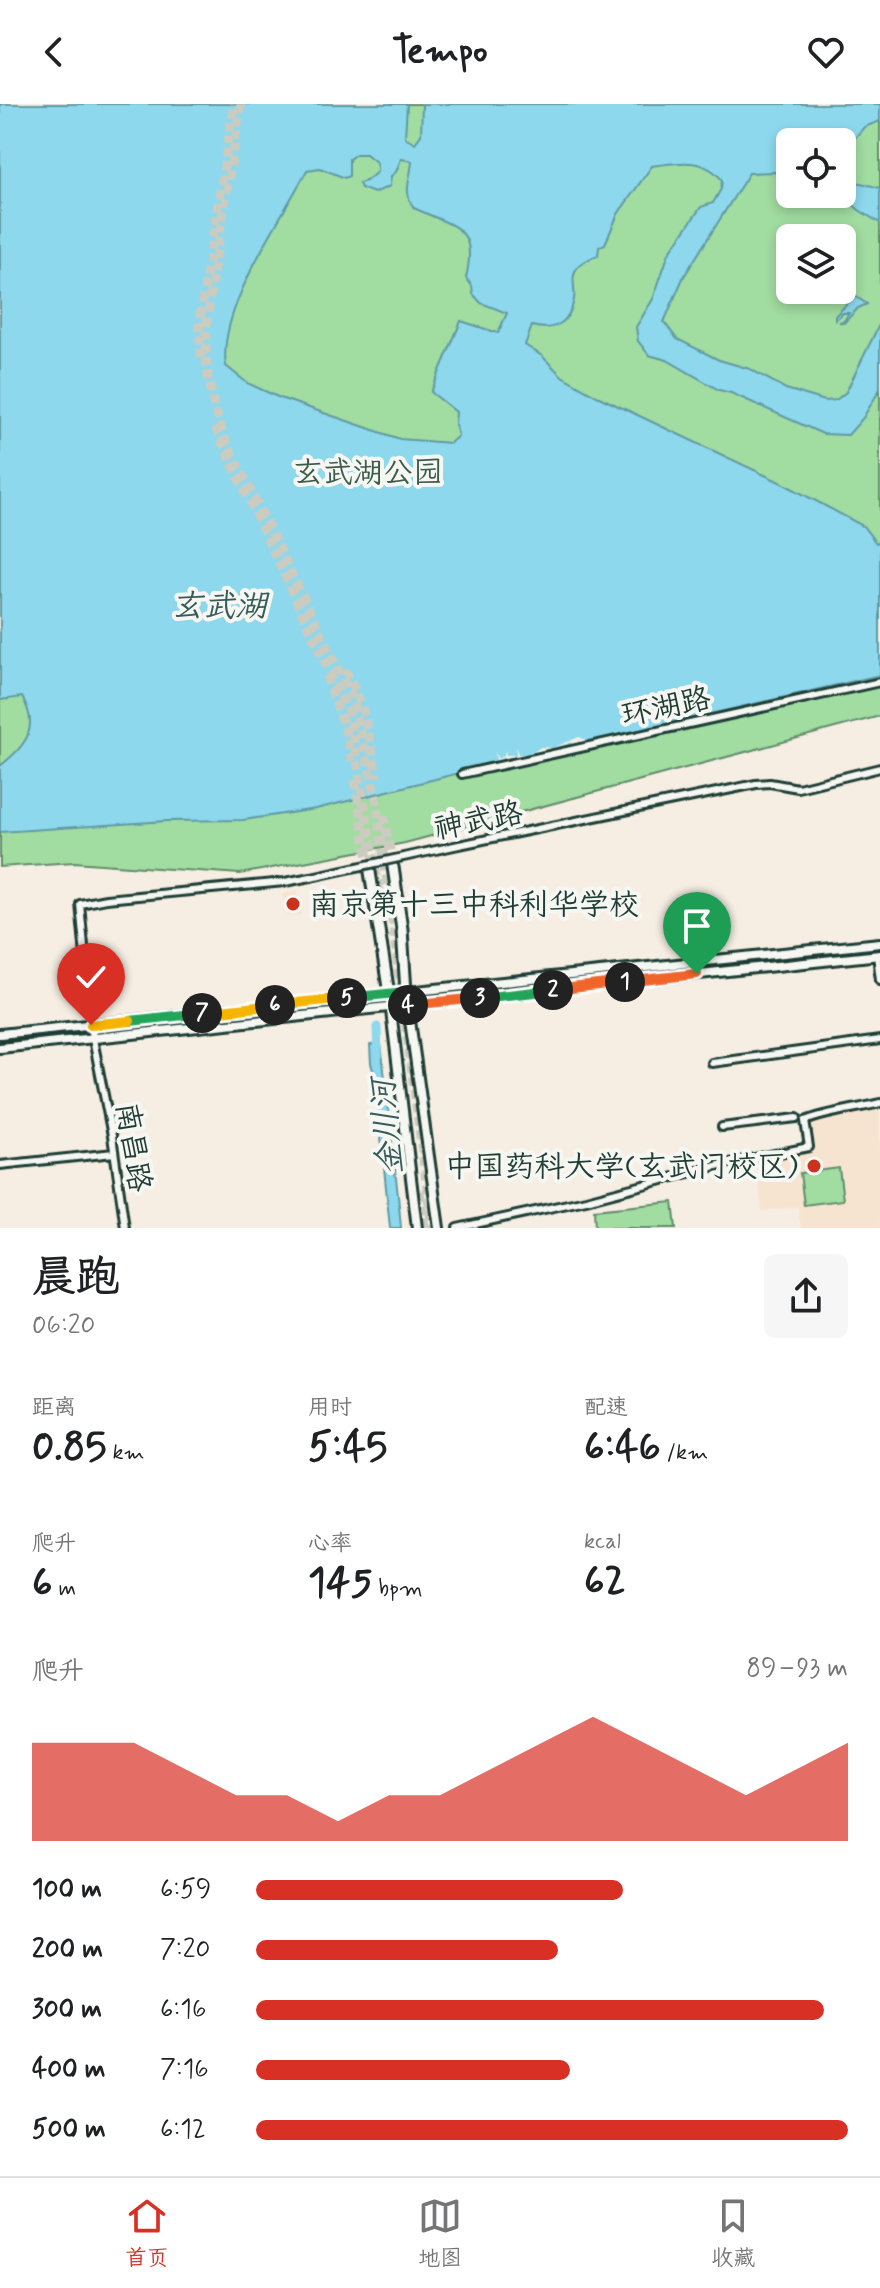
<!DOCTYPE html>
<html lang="zh">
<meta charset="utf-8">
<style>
:root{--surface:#fff;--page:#f6f6f6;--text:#202124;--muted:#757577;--line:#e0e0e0;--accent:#d93025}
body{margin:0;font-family:Mynerve,"LXGW WenKai TC",sans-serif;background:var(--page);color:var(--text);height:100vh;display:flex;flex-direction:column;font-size:30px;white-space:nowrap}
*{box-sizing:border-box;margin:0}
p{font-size:26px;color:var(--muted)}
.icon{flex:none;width:44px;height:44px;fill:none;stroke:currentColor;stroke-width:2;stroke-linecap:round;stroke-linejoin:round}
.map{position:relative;height:1124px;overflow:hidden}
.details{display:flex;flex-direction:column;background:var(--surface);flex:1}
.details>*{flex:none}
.fabs{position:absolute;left:776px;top:24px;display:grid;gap:16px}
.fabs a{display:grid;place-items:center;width:80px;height:80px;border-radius:12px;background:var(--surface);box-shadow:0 4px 12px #0003;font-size:40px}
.pin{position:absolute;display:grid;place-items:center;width:68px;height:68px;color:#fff;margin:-82px -34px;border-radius:50% 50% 50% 0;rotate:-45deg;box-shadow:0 0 8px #0007}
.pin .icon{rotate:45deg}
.km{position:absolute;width:40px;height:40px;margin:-20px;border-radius:50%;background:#222;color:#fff;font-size:22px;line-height:40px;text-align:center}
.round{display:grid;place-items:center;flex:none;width:84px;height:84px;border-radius:12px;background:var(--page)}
.overview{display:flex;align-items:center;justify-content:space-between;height:136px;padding:0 32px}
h1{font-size:44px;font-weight:700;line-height:60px}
.figures{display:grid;grid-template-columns:repeat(3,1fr);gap:12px;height:136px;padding:8px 32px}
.figures div{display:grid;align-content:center}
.figures b{font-size:40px;font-weight:700}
.figures small{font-size:22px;font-weight:400}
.figures p{font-size:22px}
.chart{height:224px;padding:16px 32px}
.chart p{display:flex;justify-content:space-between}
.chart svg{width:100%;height:144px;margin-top:8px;fill:var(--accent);opacity:.7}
ul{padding:0 32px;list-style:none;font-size:26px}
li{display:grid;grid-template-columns:128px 96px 1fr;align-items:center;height:60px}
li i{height:20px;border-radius:10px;background:var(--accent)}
header{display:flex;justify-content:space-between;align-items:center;height:104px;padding:0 32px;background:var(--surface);font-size:36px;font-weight:700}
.menu{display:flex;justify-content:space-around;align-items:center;height:112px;border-top:2px solid var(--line);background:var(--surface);font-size:22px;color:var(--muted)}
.menu a{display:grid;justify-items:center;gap:4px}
.menu .on{color:var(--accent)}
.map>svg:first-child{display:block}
</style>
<header><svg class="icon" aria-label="back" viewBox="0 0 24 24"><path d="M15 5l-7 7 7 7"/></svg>Tempo<svg class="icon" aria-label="heart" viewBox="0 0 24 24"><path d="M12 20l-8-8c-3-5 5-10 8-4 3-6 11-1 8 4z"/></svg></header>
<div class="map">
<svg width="880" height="1124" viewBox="0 0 880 1124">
<rect width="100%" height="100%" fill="#f6eee3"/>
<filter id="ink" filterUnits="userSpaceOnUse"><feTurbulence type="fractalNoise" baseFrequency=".0125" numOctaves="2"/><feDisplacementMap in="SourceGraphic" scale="16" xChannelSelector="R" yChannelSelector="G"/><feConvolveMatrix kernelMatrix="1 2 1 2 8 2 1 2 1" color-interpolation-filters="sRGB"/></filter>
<g filter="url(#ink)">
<path fill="#f6e4d1" d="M 298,786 L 302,811 L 288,812 L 282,790 Z
M 880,1003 L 880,1124 L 801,1124 L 798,1103 L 762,1107 L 757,1065 L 749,1066 L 748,1059 L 811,1045 L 807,1019 L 826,1013 L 851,1010 Z"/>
<path fill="#a1dca1" stroke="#608c6a" stroke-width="2" fill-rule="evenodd" d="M 0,0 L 880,0 L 880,612 L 405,739 L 240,770 L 74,758 L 0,763 ZM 790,38 L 842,38 L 842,90 L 790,90 ZM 790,134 L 842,134 L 842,186 L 790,186 Z
M 839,1064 L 843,1096 L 804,1101 L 800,1069 Z
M 673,1098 L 676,1124 L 595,1124 L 594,1106 Z"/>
<path fill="#8dd8ed" stroke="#619aa3" stroke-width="2" fill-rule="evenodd" d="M 0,0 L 407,0 L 405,33 L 415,39 L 421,31 L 422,0 L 880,0 L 880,17 L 864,23 L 845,46 L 853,77 L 880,84 L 880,119 L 859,106 L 841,90 L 842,38 L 790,38 L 790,80 L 780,76 L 775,68 L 749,69 L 683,174 L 664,218 L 677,235 L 719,256 L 750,265 L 786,285 L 825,297 L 836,296 L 846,288 L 880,219 L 880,285 L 863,314 L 848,331 L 823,330 L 731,289 L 719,286 L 667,256 L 649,251 L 638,237 L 636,223 L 653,195 L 669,149 L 701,103 L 713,99 L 721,85 L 722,76 C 704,53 678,58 652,62 L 618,110 L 605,140 L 599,143 L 598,151 C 592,153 581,159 577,164 C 570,172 576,187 574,195 C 570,219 554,228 532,222 L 525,241 L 542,252 L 562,272 L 597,292 L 784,380 L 863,422 L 876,439 L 880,437 L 880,571 L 519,654 L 316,705 L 243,716 L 167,717 L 0,728 L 0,662 C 26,642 40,624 22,593 L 0,596 ZM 356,50 L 366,50 L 377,59 L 377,68 L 366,77 L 359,79 L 361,84 L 374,89 L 390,82 L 391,72 L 396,68 L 401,55 L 412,57 C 411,75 402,87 414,104 C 456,124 478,122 466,174 L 472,182 L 473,190 L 481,199 L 507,209 L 498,229 L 461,217 L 431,288 L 456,308 L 455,320 L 458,332 L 450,339 L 400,335 L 280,294 L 247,279 L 226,262 C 217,206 281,116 307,66 L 320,64 L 345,74 L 349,72 L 349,55 Z
M 855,192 L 867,200 L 858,204 L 844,219 L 839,218 L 844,217 L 849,209 L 843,209 L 835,216 L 835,212 Z
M 381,939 L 399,1101 L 401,1124 L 390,1124 L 375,973 L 371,959 L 370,941 Z"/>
<path fill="#f6eee3" d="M 579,633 L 591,638 L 581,640 L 580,637 L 573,642 L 571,638 L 553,646 L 543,646 L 517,655 L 516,653 L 507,653 L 506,658 L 503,653 L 499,660 L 490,663 L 496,657 L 495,648 L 498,655 L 504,651 L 505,646 L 506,651 L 516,651 L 516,642 L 518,650 L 530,650 L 541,643 L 553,644 Z"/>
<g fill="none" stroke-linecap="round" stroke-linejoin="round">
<path stroke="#8dd8ed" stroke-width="9" d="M 377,923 L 378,952"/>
<path stroke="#cbcbc0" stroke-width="9" stroke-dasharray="9 4.5" stroke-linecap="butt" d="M 241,0 L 213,171 L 206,227 L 207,266 L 214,302 L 224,333 L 353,594 L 376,694 L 432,1124
M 201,254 L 199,218 L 234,0
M 215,323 L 349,609 L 384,815
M 345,566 C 365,599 370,635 377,673
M 326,572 L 345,625 L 352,657
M 355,676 L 370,768
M 384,711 L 393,763
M 420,1087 L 425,1124"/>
<defs>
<path id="minor" d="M 462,670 L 880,578
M 459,741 L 756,680 L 770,679 L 798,684 L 880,664
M 877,851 L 880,876
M 712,959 L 880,936
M 722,1023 L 797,1014
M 0,1061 L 114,1049
M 125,1124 L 112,1032 L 93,935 L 80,800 L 106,795 L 285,778 L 311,773
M 457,1124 L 586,1096 L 720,1061 L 809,1043 L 805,1017 C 827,1008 856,1005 880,999"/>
<path id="major" d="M 406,888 L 439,1124
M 389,890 L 417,1124
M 0,930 L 880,839
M 0,944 L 880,851"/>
<path id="highway" d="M 393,763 L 402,825 L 406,888
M 370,768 L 389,890"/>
</defs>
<use href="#minor" stroke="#1f3d34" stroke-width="12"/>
<use href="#major" stroke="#1f3d34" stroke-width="14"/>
<use href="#highway" stroke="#1f3d34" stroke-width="15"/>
<use href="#minor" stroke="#f6f6f2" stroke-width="6"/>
<use href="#major" stroke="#f6f6f2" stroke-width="8"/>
<use href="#highway" stroke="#f6f6f2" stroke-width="9"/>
<defs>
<path id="minor-bridge" d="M 311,773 L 459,741"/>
</defs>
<use href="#minor-bridge" stroke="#1f3d34" stroke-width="12" stroke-linecap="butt"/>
<use href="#minor-bridge" stroke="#f6f6f2" stroke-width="6"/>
</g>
</g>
<g fill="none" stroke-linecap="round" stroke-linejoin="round" filter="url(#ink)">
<defs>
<path id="split-1" d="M 625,878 L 697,870"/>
<path id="split-2" d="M 553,886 L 625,878"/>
<path id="split-3" d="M 480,894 L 553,886"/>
<path id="split-4" d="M 408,901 L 480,894"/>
<path id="split-5" d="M 347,894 L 406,888 L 408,901"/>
<path id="split-6" d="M 275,901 L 347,894"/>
<path id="split-7" d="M 202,909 L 275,901"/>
<path id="split-8" d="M 130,917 L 202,909"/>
<path id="split-9" d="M 91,921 L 130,917"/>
</defs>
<use href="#split-1" stroke="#fff" stroke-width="16"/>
<use href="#split-2" stroke="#fff" stroke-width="16"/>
<use href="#split-3" stroke="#fff" stroke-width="16"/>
<use href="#split-4" stroke="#fff" stroke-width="16"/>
<use href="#split-5" stroke="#fff" stroke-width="16"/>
<use href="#split-6" stroke="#fff" stroke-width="16"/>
<use href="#split-7" stroke="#fff" stroke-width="16"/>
<use href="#split-8" stroke="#fff" stroke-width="16"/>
<use href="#split-9" stroke="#fff" stroke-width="16"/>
<use href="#split-1" stroke="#f0652b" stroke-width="10"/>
<use href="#split-2" stroke="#f0652b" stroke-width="10"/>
<use href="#split-3" stroke="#22a559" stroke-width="10"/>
<use href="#split-4" stroke="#f0652b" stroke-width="10"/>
<use href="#split-5" stroke="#22a559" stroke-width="10"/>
<use href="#split-6" stroke="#f5b400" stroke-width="10"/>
<use href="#split-7" stroke="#f5b400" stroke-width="10"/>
<use href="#split-8" stroke="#22a559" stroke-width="10"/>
<use href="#split-9" stroke="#f5b400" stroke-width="10"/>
</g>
<g fill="#c8321e" stroke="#f6f6f2" stroke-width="3">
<circle cx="293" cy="800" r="8"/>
<circle cx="814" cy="1062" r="8"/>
</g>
<g text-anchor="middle" stroke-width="8" stroke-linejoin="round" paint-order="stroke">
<g font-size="30" fill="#395d4a" stroke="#f6f6f2">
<text x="368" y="378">玄武湖公园</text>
</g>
<g font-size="30" fill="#1f3d34" stroke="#f6f6f2">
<text transform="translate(666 602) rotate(-12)" y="10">环湖路</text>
<text transform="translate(478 716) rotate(-11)" y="10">神武路</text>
<text transform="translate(134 1043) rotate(81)" y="10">南昌路</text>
</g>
<g font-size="30" fill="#1f3d34" stroke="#f6f6f2" text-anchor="start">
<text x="309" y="810">南京第十三中科利华学校</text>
<text x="798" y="1072" text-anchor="end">中国药科大学(玄武门校区)</text>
</g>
<g font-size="32" font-style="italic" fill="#355c59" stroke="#f6f6f2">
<text x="219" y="512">玄武湖</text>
<text transform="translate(386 1023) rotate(-95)" y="11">金川河</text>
</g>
</g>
</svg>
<div class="fabs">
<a><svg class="icon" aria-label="locate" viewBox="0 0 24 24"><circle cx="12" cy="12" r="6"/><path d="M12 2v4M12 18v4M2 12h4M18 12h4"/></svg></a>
<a><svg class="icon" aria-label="layers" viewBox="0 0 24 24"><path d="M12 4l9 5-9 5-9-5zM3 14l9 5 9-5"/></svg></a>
</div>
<div class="pin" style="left:697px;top:870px;background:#1e9e55"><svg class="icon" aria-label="arrive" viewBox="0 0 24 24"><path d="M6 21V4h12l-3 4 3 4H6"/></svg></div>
<div class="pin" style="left:91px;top:921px;background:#d93025"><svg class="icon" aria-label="check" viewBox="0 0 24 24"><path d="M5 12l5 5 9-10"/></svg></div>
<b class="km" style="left:625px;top:878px">1</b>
<b class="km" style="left:553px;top:886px">2</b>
<b class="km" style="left:480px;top:894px">3</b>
<b class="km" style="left:408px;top:901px">4</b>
<b class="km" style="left:347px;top:894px">5</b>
<b class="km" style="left:275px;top:901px">6</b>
<b class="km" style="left:202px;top:909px">7</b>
</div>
<section class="details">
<div class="overview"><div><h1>晨跑</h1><p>06:20</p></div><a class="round"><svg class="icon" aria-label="share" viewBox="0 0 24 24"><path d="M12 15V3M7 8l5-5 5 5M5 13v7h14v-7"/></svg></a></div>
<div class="figures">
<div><p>距离</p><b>0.85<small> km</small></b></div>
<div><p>用时</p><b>5:45</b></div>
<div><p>配速</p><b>6:46<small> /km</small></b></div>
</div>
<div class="figures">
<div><p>爬升</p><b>6<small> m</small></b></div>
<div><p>心率</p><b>145<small> bpm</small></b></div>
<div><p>kcal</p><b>62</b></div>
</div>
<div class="chart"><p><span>爬升</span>89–93 m</p>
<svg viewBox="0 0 160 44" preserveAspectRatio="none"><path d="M0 44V14L10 14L20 14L30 22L40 30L50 30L60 38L70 30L80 30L90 22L100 14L110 6L120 14L130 22L140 30L150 22L160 14V44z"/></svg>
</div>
<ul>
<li><b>100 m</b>6:59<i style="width:62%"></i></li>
<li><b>200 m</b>7:20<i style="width:51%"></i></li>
<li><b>300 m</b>6:16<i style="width:96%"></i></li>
<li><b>400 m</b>7:16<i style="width:53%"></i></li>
<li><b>500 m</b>6:12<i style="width:100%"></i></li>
</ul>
</section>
<nav class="menu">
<a class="on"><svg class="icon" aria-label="home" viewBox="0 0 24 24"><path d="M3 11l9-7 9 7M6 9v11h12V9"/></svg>首页</a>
<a><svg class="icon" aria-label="map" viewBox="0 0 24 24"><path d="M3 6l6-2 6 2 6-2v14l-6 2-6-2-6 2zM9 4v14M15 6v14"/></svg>地图</a>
<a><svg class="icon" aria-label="saved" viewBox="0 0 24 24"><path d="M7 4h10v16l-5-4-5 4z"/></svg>收藏</a>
</nav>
